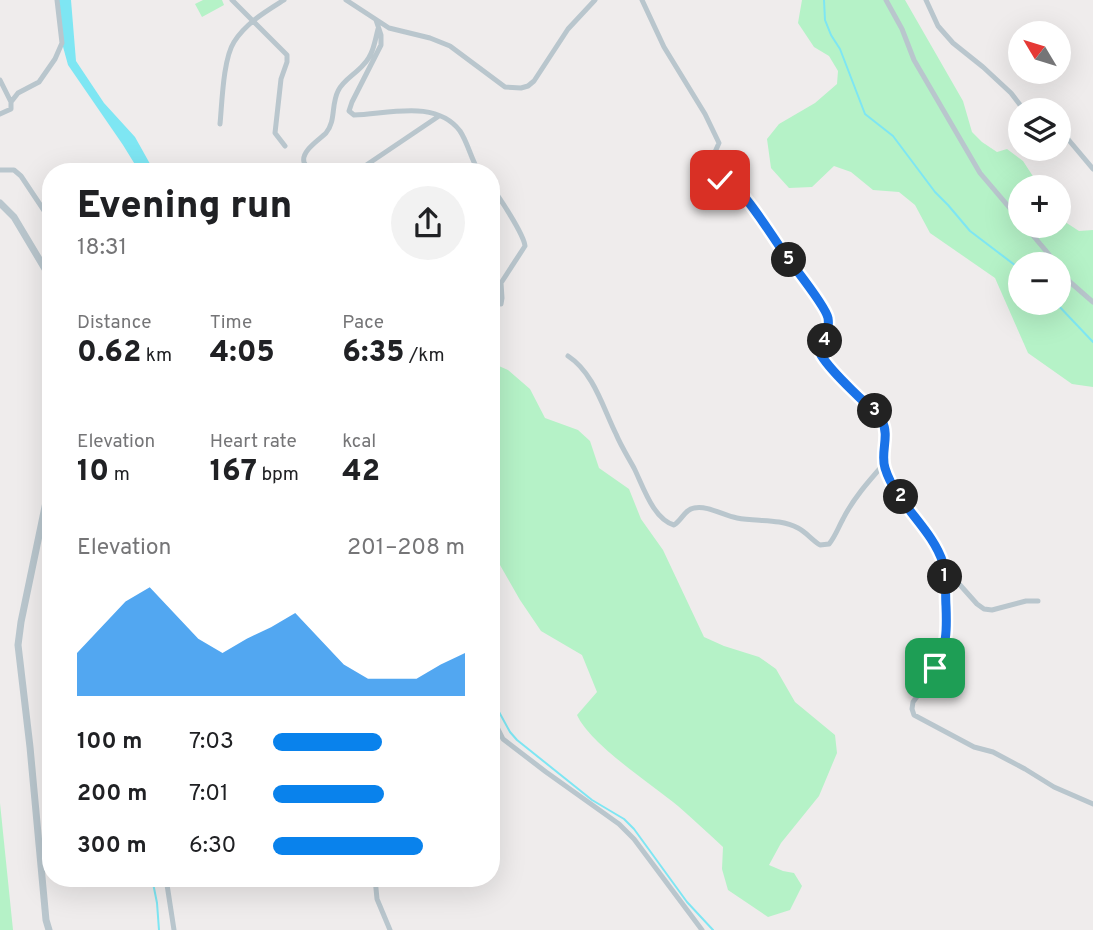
<!DOCTYPE html>
<meta charset="utf-8">
<style>
:root{--surface:#fff;--page:#f2f2f2;--text:#202124;--muted:#757577;--accent:#0982ec}
body{margin:0;font-family:Overpass,sans-serif;background:var(--page);color:var(--text);height:100vh;display:flex;flex-direction:column;font-size:26px;white-space:nowrap}
*{box-sizing:border-box;margin:0}
p{font-size:23px;color:var(--muted)}
.icon{flex:none;width:38px;height:38px;fill:none;stroke:currentColor;stroke-width:2;stroke-linecap:round;stroke-linejoin:round}
.map{position:relative;flex:1;overflow:hidden}
.side{position:absolute;left:42px;top:163px;width:458px;height:724px;display:flex;flex-direction:column;background:var(--surface);border-radius:28px;box-shadow:0 7px 28px #0002}
.side>*{flex:none}
.needle{width:46px;rotate:308deg}
.controls{position:absolute;left:1008px;top:21px;display:grid;gap:14px}
.controls a{display:grid;place-items:center;width:63px;height:63px;border-radius:50%;background:var(--surface);box-shadow:0 7px 28px #0002;font-size:35px}
.pin{position:absolute;display:grid;place-items:center;width:60px;height:60px;color:#fff;margin:-30px;border-radius:14px;box-shadow:0 4px 10px #0006}
.km{position:absolute;width:35px;height:35px;margin:-18px;border-radius:50%;background:#222;color:#fff;font-size:19px;line-height:35px;text-align:center}
.round{display:grid;place-items:center;flex:none;width:74px;height:74px;border-radius:37px;background:var(--page)}
.summary{display:flex;align-items:center;justify-content:space-between;height:119px;padding:0 35px}
h1{font-size:38px;font-weight:800;line-height:52px}
.stats{display:grid;grid-template-columns:repeat(3,1fr);gap:10px;height:119px;padding:7px 35px}
.stats div{display:grid;align-content:center}
.stats b{font-size:30px;font-weight:800}
.stats small{font-size:19px;font-weight:400}
.stats p{font-size:19px}
.chart{height:196px;padding:14px 35px}
.chart p{display:flex;justify-content:space-between}
.chart svg{width:100%;height:126px;margin-top:7px;fill:var(--accent);opacity:.7}
ul{padding:0 35px;list-style:none;font-size:23px}
li{display:grid;grid-template-columns:112px 84px 1fr;align-items:center;height:52px}
li i{height:18px;border-radius:9px;background:var(--accent)}
.map>svg:first-child{display:block}
</style>
<div class="map">
<svg width="1093" height="930" viewBox="0 0 1093 930">
<rect width="100%" height="100%" fill="#efecec"/>
<path fill="#b5f2c7" fill-rule="evenodd" d="M 203,0 L 222,0 L 224,5 L 202,17 L 195,4 Z
M 802,0 L 905,0 L 963,101 L 972,132 L 982,142 L 997,152 L 1007,149 L 1023,161 L 1040,187 L 1020,187 L 1020,226 L 1059,226 L 1059,218 L 1079,231 L 1093,230 L 1093,387 L 1072,384 L 1028,353 L 995,278 L 930,233 L 915,205 L 899,192 L 873,190 L 851,172 L 834,166 L 812,187 L 789,188 L 771,168 L 767,139 L 779,124 L 815,103 L 837,84 L 838,71 L 829,56 L 814,47 L 798,23 ZM 1020,264 L 1059,264 L 1059,303 L 1020,303 Z
M 492,363 L 508,370 L 530,389 L 545,418 L 578,430 L 590,441 L 599,468 L 629,489 L 641,519 L 663,550 L 704,637 L 724,646 L 759,657 L 776,669 L 795,702 L 835,735 L 837,753 L 819,796 L 781,843 L 769,865 L 783,871 L 794,873 L 802,886 L 790,910 L 768,917 L 728,890 L 722,869 L 723,847 C 708,833 693,819 678,806 C 651,784 590,744 577,715 L 597,692 L 582,655 L 541,631 L 520,600 L 492,551 Z
M 0,803 L 13,930 L 0,930 Z"/>
<path fill="#7ee6f3" d="M 57,0 L 71,0 L 76,61 L 104,103 L 135,137 L 154,171 L 139,171 L 123,145 L 68,65 L 62,43 Z"/>
<g fill="none" stroke-linecap="round" stroke-linejoin="round">
<path stroke="#7ee6f3" stroke-width="2" d="M 824,0 L 825,20 L 831,35 L 840,49 L 865,114 L 893,136 L 935,192 L 948,205 L 970,231 L 1020,269
M 1056,303 L 1093,342
M 492,699 L 510,732 L 517,740 L 592,800 L 624,819 L 634,829 L 687,902 L 713,930
M 152,878 L 157,903 L 159,930"/>
<path stroke="#b9c6cd" stroke-width="5" d="M 232,0 L 287,55 L 287,62 L 281,79 L 275,133 L 285,146
M 346,0 L 389,28 L 430,38 L 450,46 L 505,87 L 521,88 L 528,86 L 534,81 L 568,29 L 595,0
M 642,0 L 664,47 L 705,114 L 719,143 L 710,163 L 711,175 L 732,185 L 741,193 L 766,223 L 828,316 L 827,335 L 821,355 L 829,367 L 875,411 L 883,422 L 886,433 L 883,465 L 891,482 L 939,553 L 944,567 L 947,634 L 941,656 L 935,668 L 926,684 L 913,702 L 912,709 L 914,715 L 974,747 L 993,752 L 1025,769 L 1054,787 L 1093,804
M 886,0 L 902,29 L 914,60 L 980,173 L 1020,220
M 926,0 L 938,26 L 953,43 L 983,67 L 1011,93 L 1024,110
M 376,20 L 381,35 L 381,45 L 352,102 L 349,111 L 354,115 C 388,114 436,99 460,131 C 468,143 471,159 479,172
M 0,80 L 11,102 L 11,109 L 0,114
M 11,102 L 18,93 L 39,82 L 55,59 L 62,43 L 57,0
M 220,124 C 222,104 223,59 234,42 C 246,23 265,12 284,0
M 1059,131 L 1067,138 L 1093,169
M 0,170 L 14,170 L 21,176 L 51,221
M 317,172 C 312,169 306,168 304,162 C 301,151 319,140 326,133 C 336,121 331,105 338,91 C 343,80 356,74 364,64 C 373,55 375,41 378,29
M 356,172 L 439,116
M 492,188 C 500,198 524,235 525,246 L 501,283 L 502,298 L 501,304
M 1025,226 L 1057,264
M 1059,267 L 1070,282 L 1093,302
M 568,356 C 594,373 603,408 616,434 C 621,446 628,457 634,468 C 643,486 653,519 674,525 C 682,520 685,509 694,508 C 708,505 724,516 737,518 C 757,522 779,518 798,528 C 806,532 812,540 820,545 L 829,544 C 835,537 838,528 843,519 C 853,499 868,482 883,465
M 944,567 L 977,604 L 984,609 L 992,610 L 1026,601 L 1038,601
M 492,717 L 503,739 L 546,772 L 619,824 L 634,839 L 702,930
M 166,878 L 174,930
M 375,878 L 377,899 L 390,930"/>
<path stroke="#b9c6cd" stroke-width="7" d="M 0,203 L 14,217 L 51,279
M 49,930 L 46,920 L 30,747 L 18,645 L 21,622 L 51,478"/>
</g>
<g fill="none" stroke-linecap="round" stroke-linejoin="round">
<defs>
<path id="route" d="M 720,180 C 729,183 735,187 742,194 C 760,215 773,238 789,260 C 797,271 826,307 828,318 C 830,330 824,343 821,355 C 831,371 846,384 860,398 C 868,405 877,412 882,421 C 890,436 880,453 885,468 C 896,504 932,528 943,563 C 947,576 945,592 946,606 C 947,631 947,645 935,668"/>
</defs>
<use href="#route" stroke="#fff" stroke-width="14"/>
<use href="#route" stroke="#1a73e8" stroke-width="9"/>
</g>
</svg>
<div class="controls">
<a><svg class="needle" viewBox="-14 -14 28 28"><path d="M0-13l5 13h-10z" fill="#e53935"/><path d="M0 13l5-13h-10z" fill="#757577"/></svg></a>
<a><svg class="icon" aria-label="layers" viewBox="0 0 24 24"><path d="M12 4l9 5-9 5-9-5zM3 14l9 5 9-5"/></svg></a>
<a>+</a>
<a>−</a>
</div>
<div class="pin" style="left:935px;top:668px;background:#1e9e55"><svg class="icon" aria-label="arrive" viewBox="0 0 24 24"><path d="M6 21V4h12l-3 4 3 4H6"/></svg></div>
<div class="pin" style="left:720px;top:180px;background:#d93025"><svg class="icon" aria-label="check" viewBox="0 0 24 24"><path d="M5 12l5 5 9-10"/></svg></div>
<b class="km" style="left:945px;top:577px">1</b>
<b class="km" style="left:901px;top:497px">2</b>
<b class="km" style="left:875px;top:411px">3</b>
<b class="km" style="left:825px;top:341px">4</b>
<b class="km" style="left:789px;top:260px">5</b>
<section class="side">
<div class="summary"><div><h1>Evening run</h1><p>18:31</p></div><a class="round"><svg class="icon" aria-label="share" viewBox="0 0 24 24"><path d="M12 15V3M7 8l5-5 5 5M5 13v7h14v-7"/></svg></a></div>
<div class="stats">
<div><p>Distance</p><b>0.62<small> km</small></b></div>
<div><p>Time</p><b>4:05</b></div>
<div><p>Pace</p><b>6:35<small> /km</small></b></div>
</div>
<div class="stats">
<div><p>Elevation</p><b>10<small> m</small></b></div>
<div><p>Heart rate</p><b>167<small> bpm</small></b></div>
<div><p>kcal</p><b>42</b></div>
</div>
<div class="chart"><p><span>Elevation</span>201–208 m</p>
<svg viewBox="0 0 160 44" preserveAspectRatio="none"><path d="M0 44V29L10 20L20 11L30 6L40 15L50 24L60 29L70 24L80 20L90 15L100 24L110 33L120 38L130 38L140 38L150 33L160 29V44z"/></svg>
</div>
<ul>
<li><b>100 m</b>7:03<i style="width:57%"></i></li>
<li><b>200 m</b>7:01<i style="width:58%"></i></li>
<li><b>300 m</b>6:30<i style="width:78%"></i></li>
</ul>
</section>
</div>
